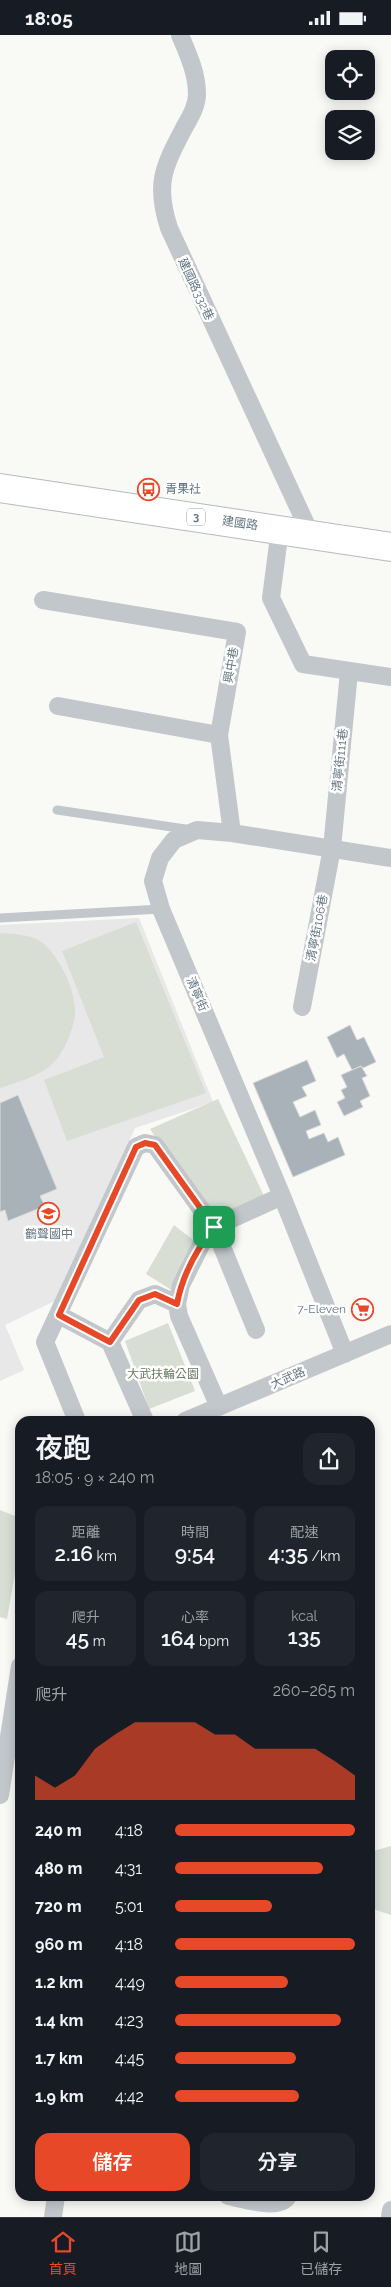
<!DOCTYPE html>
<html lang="zh-TW">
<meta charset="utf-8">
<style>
:root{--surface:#171b24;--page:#20242c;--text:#f1f3f6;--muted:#9ea1a6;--line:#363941;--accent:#e74928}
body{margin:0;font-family:Raleway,"Noto Sans TC",sans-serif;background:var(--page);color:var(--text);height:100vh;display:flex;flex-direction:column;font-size:19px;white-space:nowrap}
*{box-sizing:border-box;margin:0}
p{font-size:16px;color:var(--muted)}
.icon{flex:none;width:28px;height:28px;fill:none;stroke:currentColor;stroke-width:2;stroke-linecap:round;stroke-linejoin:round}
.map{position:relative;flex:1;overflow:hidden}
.sheet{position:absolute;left:15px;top:1381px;width:360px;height:785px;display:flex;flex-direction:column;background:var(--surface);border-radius:15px;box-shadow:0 2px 12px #0003}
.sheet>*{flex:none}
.buttons{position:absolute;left:325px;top:15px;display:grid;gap:10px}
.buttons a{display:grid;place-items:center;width:50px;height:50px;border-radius:10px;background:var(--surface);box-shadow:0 2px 12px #0003;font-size:25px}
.pin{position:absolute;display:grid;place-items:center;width:42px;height:42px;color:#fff;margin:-21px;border-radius:10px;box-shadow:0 2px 8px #0006}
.round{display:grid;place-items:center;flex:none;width:52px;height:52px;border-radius:15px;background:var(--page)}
.summary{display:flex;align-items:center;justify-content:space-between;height:85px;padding:0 20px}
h1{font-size:28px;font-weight:600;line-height:38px}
.stats{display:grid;grid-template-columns:repeat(3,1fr);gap:8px;height:85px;padding:5px 20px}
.stats div{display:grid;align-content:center;border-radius:12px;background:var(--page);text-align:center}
.stats b{font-size:21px;font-weight:600}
.stats small{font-size:14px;font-weight:400}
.stats p{font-size:14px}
.chart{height:140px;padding:10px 20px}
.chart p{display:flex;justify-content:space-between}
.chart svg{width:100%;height:90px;margin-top:5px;fill:var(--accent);opacity:.7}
.button{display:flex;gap:10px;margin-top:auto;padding:10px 20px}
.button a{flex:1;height:58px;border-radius:15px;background:var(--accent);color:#fff;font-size:20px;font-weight:600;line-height:58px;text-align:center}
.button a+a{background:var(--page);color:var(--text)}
ul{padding:0 20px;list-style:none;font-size:16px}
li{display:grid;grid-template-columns:80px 60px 1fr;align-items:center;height:38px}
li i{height:12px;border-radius:6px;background:var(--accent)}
.status{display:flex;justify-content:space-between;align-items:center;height:35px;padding:0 25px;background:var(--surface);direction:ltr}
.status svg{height:14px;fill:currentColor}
.tabs{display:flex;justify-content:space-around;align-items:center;height:70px;border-top:1px solid var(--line);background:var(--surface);font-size:14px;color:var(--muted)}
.tabs a{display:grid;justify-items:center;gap:2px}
.tabs .selected{color:var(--accent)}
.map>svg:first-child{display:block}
</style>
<div class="status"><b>18:05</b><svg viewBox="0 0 49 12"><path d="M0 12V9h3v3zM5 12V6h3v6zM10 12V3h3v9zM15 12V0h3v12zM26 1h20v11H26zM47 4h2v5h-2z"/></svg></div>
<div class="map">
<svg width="391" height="2182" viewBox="0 0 391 2182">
<rect width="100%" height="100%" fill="#f9f9f6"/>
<path fill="#e7e8e7" d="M 139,883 L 213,1067 L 135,1093 L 61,1263 L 5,1290 L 24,1335 L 0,1346 L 0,890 Z"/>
<path fill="#d9ded5" d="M 136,887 L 206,1058 L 67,1106 L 44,1045 L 104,1022 L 62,916 Z
M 0,898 C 14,899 33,899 44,909 C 60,923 76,956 75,978 C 74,993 66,1012 57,1024 C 43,1041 20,1046 0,1053 Z
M 218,1064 L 265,1163 L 214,1182 L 190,1153 L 150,1094 Z
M 174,1190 L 201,1211 L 173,1256 L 146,1239 Z
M 168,1288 L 195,1356 L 149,1374 L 125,1306 Z
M 0,1475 L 20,1483 L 20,1510 L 7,1584 L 0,1582 Z
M 391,1811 L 391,1880 L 370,1873 L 370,1817 Z"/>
<path fill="#a9b2b8" stroke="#dbdbd9" d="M 350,990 L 357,1005 L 364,1002 L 376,1027 L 363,1033 L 361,1031 L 352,1035 L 344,1019 L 337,1023 L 327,1002 Z
M 307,1025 L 316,1046 L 302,1052 L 307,1061 L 293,1067 L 300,1082 L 315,1075 L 321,1090 L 306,1096 L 309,1104 L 324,1098 L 328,1107 L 338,1102 L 345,1120 L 293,1142 L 253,1048 Z
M 361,1031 L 367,1041 L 362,1043 L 370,1061 L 360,1066 L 363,1072 L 344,1081 L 337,1067 L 345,1063 L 341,1055 L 347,1052 L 341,1040 Z
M 18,1060 L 57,1154 L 40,1161 L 45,1171 L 8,1186 L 5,1175 L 0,1177 L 0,1068 Z"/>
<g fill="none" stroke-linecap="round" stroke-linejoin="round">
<defs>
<path id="primary" d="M 0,453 L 391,512"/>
</defs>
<use href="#primary" stroke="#b5bbbf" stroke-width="30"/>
<path stroke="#c2c7cb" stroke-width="9" d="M 57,775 L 192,795
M 0,883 L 161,874"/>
<path stroke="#c2c7cb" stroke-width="18" d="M 180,0 C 188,19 197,38 197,59 C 197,72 189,84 183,95 C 163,133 155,150 169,193 L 311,500
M 280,494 L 271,563 L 303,629 L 391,642
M 43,565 L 237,597 L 219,700 L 232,798
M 58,671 L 219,700
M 302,972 L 332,813 L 349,637
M 59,1280 L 110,1307 L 145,1386
M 110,1307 L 139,1265 L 155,1259 L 177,1269
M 345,1319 L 282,1161 L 161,874 L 153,846 L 160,823 L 174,805 L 197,795 L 232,798 L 391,823
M 219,1372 L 179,1281 L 177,1269 L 181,1250 L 204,1204 L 214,1192 L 282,1161
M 77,1386 L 45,1307 L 136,1112 L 145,1108 L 155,1110 L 214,1192 L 256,1295
M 185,1386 L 391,1299
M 0,1760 L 20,1631
M 228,2161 C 244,2164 279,2176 288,2161
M 53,2182 L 56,2161
M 390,2182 L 391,2175"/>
<use href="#primary" stroke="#fff" stroke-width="28"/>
</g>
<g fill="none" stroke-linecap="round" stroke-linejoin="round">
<defs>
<path id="route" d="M 145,1108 L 155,1110 L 214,1192 C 197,1214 182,1241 177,1269 L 155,1259 L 139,1265 L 110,1307 L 59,1280 L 136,1112 Z"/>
</defs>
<use href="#route" stroke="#fff" stroke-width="10"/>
<use href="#route" stroke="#e74928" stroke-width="6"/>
</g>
<defs>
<symbol id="bus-ring" viewBox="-11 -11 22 22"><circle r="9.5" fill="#fff" stroke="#e74928" stroke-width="1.5"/><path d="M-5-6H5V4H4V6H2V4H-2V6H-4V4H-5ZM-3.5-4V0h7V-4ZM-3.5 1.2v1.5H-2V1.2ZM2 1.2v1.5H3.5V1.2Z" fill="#e74928"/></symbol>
<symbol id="school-ring" viewBox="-11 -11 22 22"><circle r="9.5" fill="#fff" stroke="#e74928" stroke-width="1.5"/><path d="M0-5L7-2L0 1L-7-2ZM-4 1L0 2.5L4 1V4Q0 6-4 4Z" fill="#e74928"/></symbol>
<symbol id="supermarket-ring" viewBox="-11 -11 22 22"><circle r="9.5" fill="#fff" stroke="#e74928" stroke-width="1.5"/><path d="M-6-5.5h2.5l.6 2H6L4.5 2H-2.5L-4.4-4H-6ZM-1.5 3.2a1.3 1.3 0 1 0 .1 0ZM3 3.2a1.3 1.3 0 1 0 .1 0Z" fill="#e74928"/></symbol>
</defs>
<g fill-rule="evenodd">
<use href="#bus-ring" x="136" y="442" width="25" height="25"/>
<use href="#school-ring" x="36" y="1166" width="25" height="25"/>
<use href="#supermarket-ring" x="350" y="1262" width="25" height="25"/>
</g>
<g text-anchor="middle" stroke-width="5" stroke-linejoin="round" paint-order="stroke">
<rect fill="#fff" stroke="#929fa8" stroke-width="1" x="187" y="473.5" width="18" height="17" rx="4"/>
<g font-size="11" font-weight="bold" fill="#637682">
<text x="196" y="486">3</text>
</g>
<g font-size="12" fill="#637682" stroke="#fff">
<text transform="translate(196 254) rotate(65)" y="4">建國路332巷</text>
<text transform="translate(240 488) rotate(8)" y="4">建國路</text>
<text transform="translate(231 630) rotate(-80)" y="4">興中巷</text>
<text transform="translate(340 725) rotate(-84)" y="4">清寧街111巷</text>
<text transform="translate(317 893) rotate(-79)" y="4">清寧街106巷</text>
<text transform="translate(197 959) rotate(67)" y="4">清寧街</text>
<text transform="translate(288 1343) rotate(-23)" y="4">大武路</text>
</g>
<g font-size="12" fill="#637682" stroke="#fff" text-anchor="start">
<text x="165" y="458">青果社</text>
<text x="49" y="1203" text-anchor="middle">鶴聲國中</text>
<text x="346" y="1278" text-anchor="end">7-Eleven</text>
</g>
<g font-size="12" fill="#687a62" stroke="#fff">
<text x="163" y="1343">大武扶輪公園</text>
</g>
</g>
</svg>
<div class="buttons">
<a><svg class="icon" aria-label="locate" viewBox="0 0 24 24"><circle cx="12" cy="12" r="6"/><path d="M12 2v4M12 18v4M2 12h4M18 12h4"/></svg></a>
<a><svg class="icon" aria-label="layers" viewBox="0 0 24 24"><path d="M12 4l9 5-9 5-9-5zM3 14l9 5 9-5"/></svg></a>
</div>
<div class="pin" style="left:214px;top:1192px;background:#1e9e55"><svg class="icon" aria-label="arrive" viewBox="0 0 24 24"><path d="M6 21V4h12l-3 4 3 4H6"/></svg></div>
<section class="sheet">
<div class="summary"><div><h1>夜跑</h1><p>18:05 · 9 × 240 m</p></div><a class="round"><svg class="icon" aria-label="share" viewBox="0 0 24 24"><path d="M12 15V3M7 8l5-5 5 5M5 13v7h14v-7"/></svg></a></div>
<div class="stats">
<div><p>距離</p><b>2.16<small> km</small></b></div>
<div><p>時間</p><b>9:54</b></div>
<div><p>配速</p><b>4:35<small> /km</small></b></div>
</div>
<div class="stats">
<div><p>爬升</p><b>45<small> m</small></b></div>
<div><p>心率</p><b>164<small> bpm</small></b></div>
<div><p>kcal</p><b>135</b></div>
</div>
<div class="chart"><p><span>爬升</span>260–265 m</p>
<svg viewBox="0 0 160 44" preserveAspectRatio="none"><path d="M0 44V32L10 38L20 32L30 19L40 12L50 6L60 6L70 6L80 6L90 12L100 12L110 19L120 19L130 19L140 19L150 25L160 32V44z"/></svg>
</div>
<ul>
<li><b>240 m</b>4:18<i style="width:100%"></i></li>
<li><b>480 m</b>4:31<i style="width:82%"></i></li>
<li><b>720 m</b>5:01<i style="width:54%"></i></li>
<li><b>960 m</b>4:18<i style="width:100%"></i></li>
<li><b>1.2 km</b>4:49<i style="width:63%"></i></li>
<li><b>1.4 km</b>4:23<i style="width:92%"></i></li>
<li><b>1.7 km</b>4:45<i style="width:67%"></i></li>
<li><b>1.9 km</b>4:42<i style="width:69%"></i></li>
</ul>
<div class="button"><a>儲存</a><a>分享</a></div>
</section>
</div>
<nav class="tabs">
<a class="selected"><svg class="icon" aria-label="home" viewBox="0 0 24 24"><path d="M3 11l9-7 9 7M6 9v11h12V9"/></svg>首頁</a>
<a><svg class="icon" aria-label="map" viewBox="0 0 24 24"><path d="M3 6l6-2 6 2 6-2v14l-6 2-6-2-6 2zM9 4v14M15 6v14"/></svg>地圖</a>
<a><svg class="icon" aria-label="saved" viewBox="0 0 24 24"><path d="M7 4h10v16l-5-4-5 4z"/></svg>已儲存</a>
</nav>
